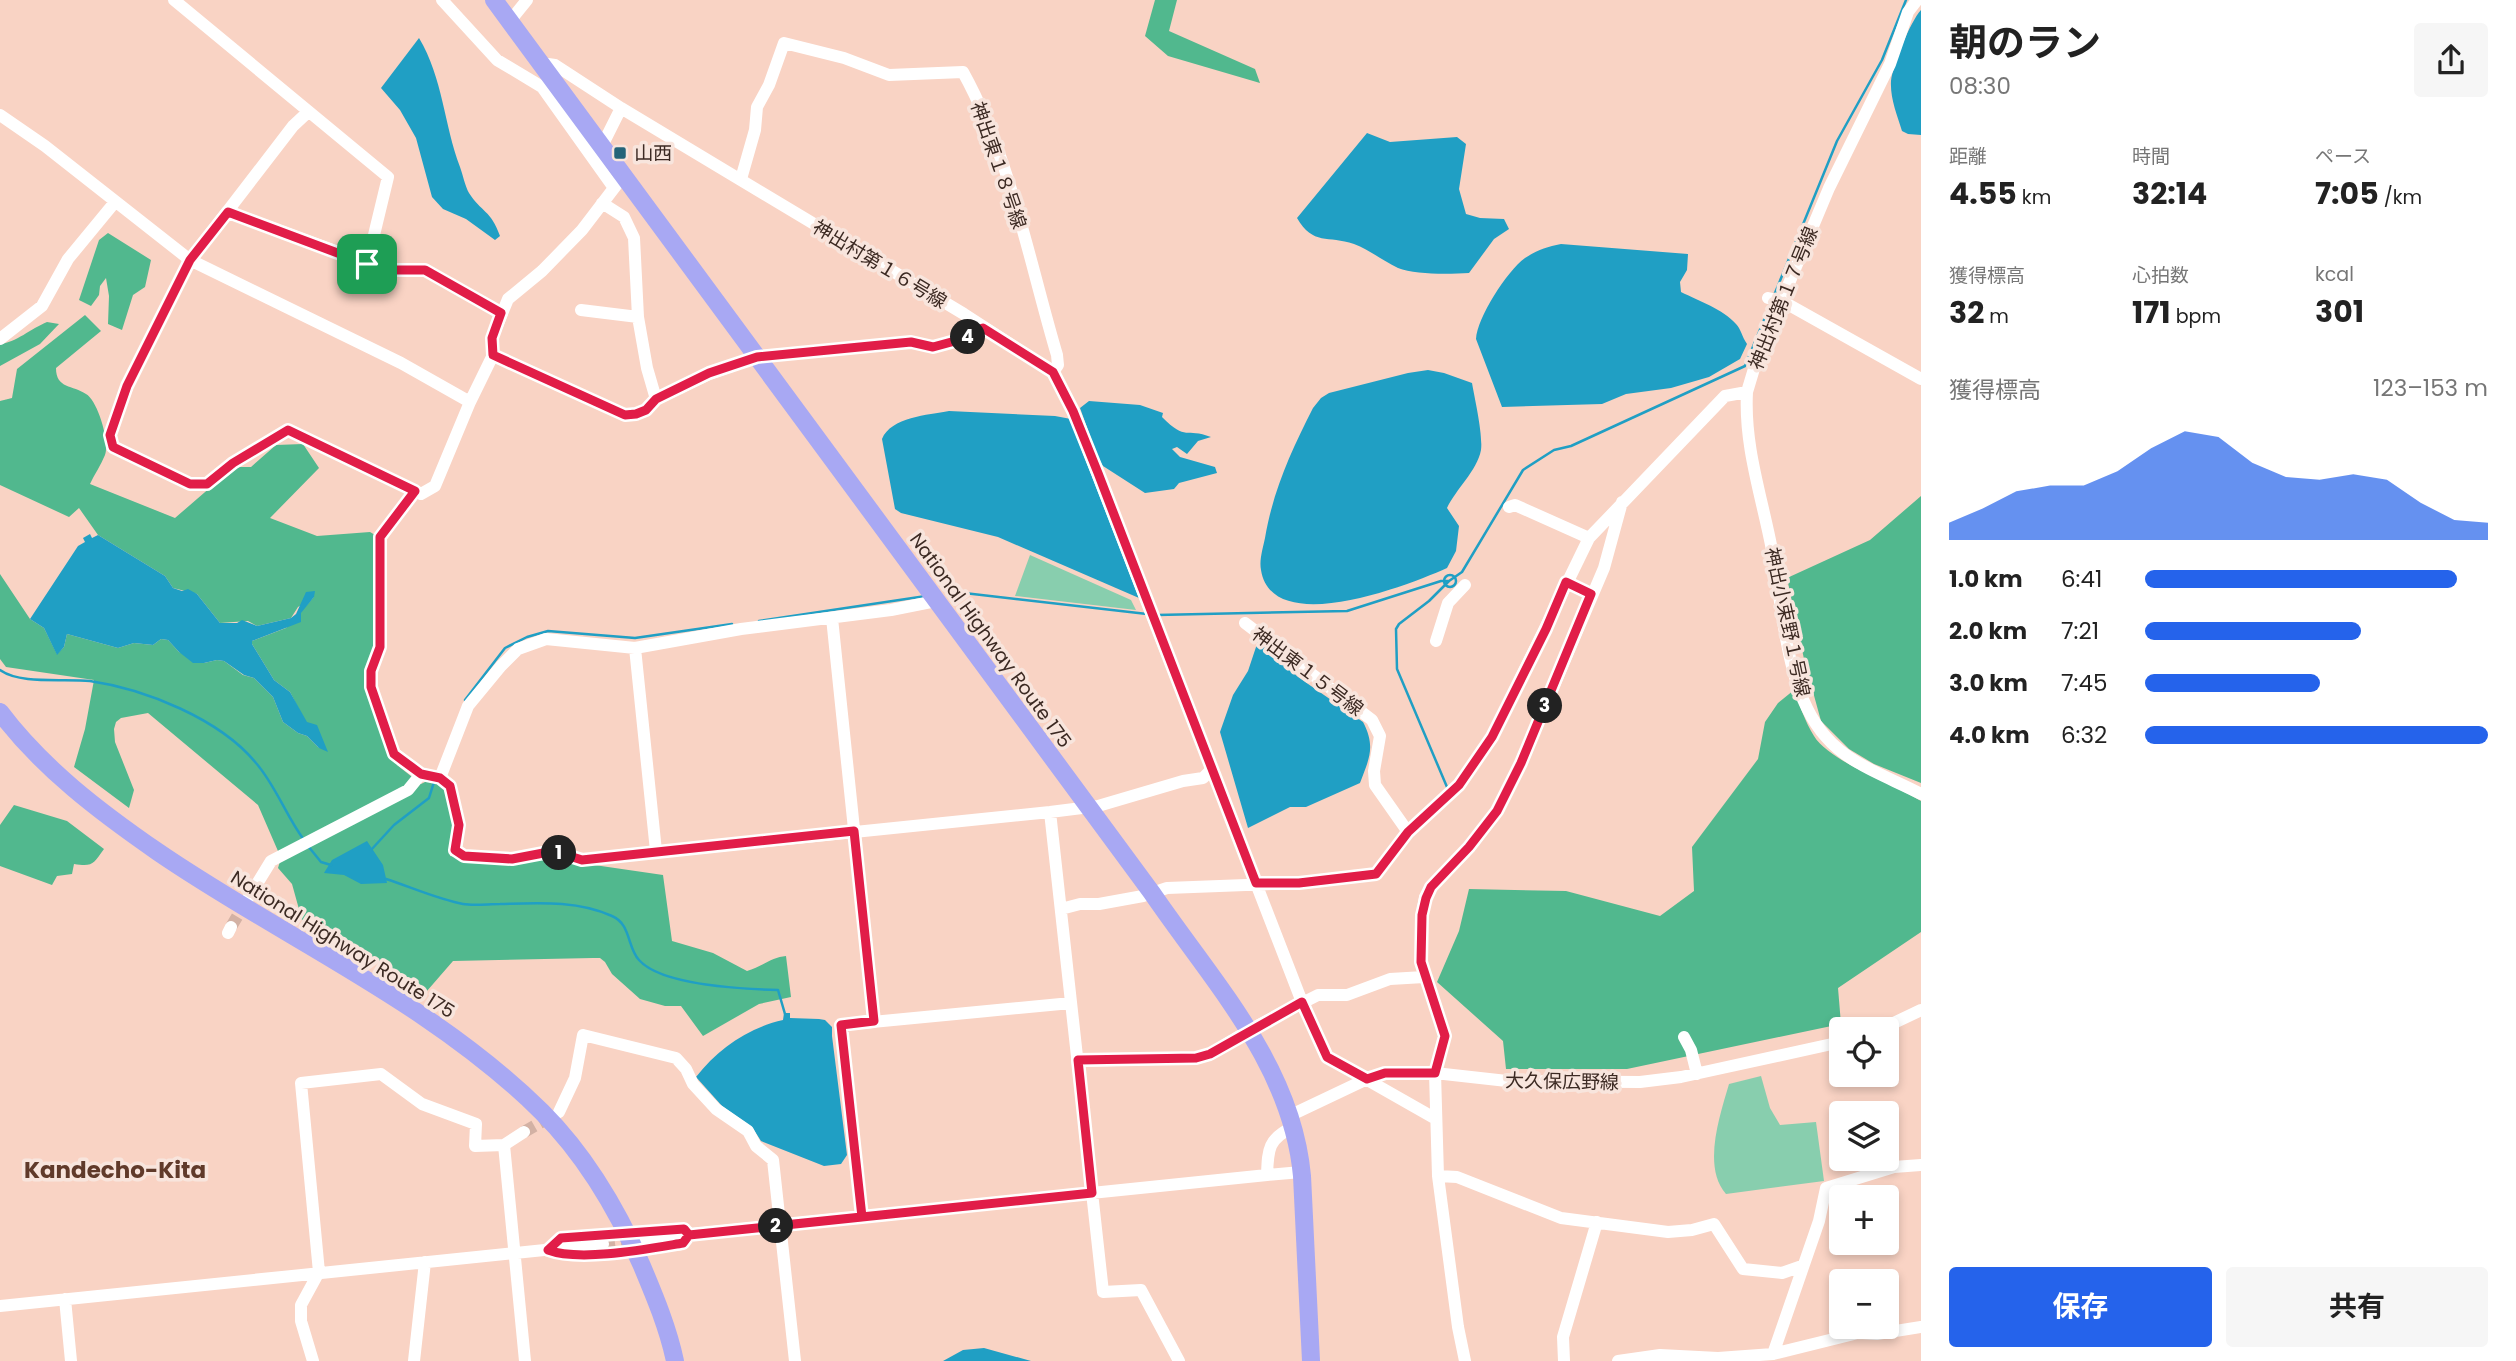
<!DOCTYPE html>
<html lang="ja">
<meta charset="utf-8">
<style>
:root{--surface:#fff;--page:#f6f6f6;--text:#222;--muted:#767676;--accent:#2563eb}
body{margin:0;font-family:Poppins,"Noto Sans JP",sans-serif;background:var(--page);color:var(--text);height:100vh;display:flex;flex-direction:column;font-size:26px;white-space:nowrap}
*{box-sizing:border-box;margin:0}
p{font-size:23px;color:var(--muted)}
.icon{flex:none;width:38px;height:38px;fill:none;stroke:currentColor;stroke-width:2;stroke-linecap:round;stroke-linejoin:round}
.map{position:relative;flex:1;overflow:hidden}
.drawer{display:flex;flex-direction:column;background:var(--surface);width:595px}
.drawer>*{flex:none}
.buttons{position:absolute;left:1829px;top:1017px;display:grid;gap:14px}
.buttons a{display:grid;place-items:center;width:70px;height:70px;border-radius:7px;background:var(--surface);box-shadow:0 4px 10px #0003;font-size:35px}
.pin{position:absolute;display:grid;place-items:center;width:60px;height:60px;color:#fff;margin:-30px;border-radius:14px;box-shadow:0 4px 10px #0006}
.km{position:absolute;width:35px;height:35px;margin:-18px;border-radius:50%;background:#222;color:#fff;font-size:19px;line-height:35px;text-align:center}
.round{display:grid;place-items:center;flex:none;width:74px;height:74px;border-radius:7px;background:var(--page)}
.overview{display:flex;align-items:center;justify-content:space-between;height:119px;padding:0 28px}
h1{font-size:38px;font-weight:700;line-height:52px}
.stats{display:grid;grid-template-columns:repeat(3,1fr);gap:10px;height:119px;padding:7px 28px}
.stats div{display:grid;align-content:center}
.stats b{font-size:30px;font-weight:700}
.stats small{font-size:19px;font-weight:400}
.stats p{font-size:19px}
.chart{height:196px;padding:14px 28px}
.chart p{display:flex;justify-content:space-between}
.chart svg{width:100%;height:126px;margin-top:7px;fill:var(--accent);opacity:.7}
.button{display:flex;gap:14px;margin-top:auto;padding:14px 28px}
.button a{flex:1;height:80px;border-radius:7px;background:var(--accent);color:#fff;font-size:28px;font-weight:700;line-height:80px;text-align:center}
.button a+a{background:var(--page);color:var(--text)}
ul{padding:0 28px;list-style:none;font-size:23px}
li{display:grid;grid-template-columns:112px 84px 1fr;align-items:center;height:52px}
li i{height:18px;border-radius:9px;background:var(--accent)}
main{display:flex;flex:1;min-height:0}
.map>svg:first-child{display:block}
</style>
<main>
<div class="map">
<svg width="1921" height="1361" viewBox="0 0 1921 1361">
<rect width="100%" height="100%" fill="#f9d3c4"/>
<path fill="#88ceae" d="M 1030,555 L 1131,600 L 1136,610 L 1015,596 Z
M 1761,1076 L 1770,1108 L 1780,1125 L 1816,1122 L 1824,1181 L 1726,1194 C 1702,1167 1720,1115 1729,1084 Z"/>
<path fill="#51b88e" d="M 1155,0 L 1177,0 L 1169,31 L 1255,69 L 1260,83 L 1168,56 L 1145,36 Z
M 108,233 L 151,260 L 145,287 L 133,295 L 122,330 L 108,324 L 109,296 L 106,278 L 100,286 L 99,295 L 91,306 L 79,300 L 99,240 Z
M 85,315 L 101,331 L 56,368 C 56,389 73,385 86,394 C 98,401 110,442 105,455 C 101,465 94,475 90,484 L 175,518 L 234,467 L 251,467 L 276,445 L 303,444 L 319,468 L 270,518 L 317,536 L 370,532 L 375,535 L 374,646 L 378,720 L 397,765 L 421,784 L 431,779 L 445,788 L 454,831 L 450,856 L 514,863 L 553,859 L 663,875 L 672,941 L 713,953 L 747,971 C 761,967 772,957 786,956 L 791,997 L 759,1004 L 703,1036 L 681,1006 L 665,1006 L 640,999 L 612,974 L 605,962 L 600,958 L 593,958 L 453,961 L 420,999 L 411,979 L 302,920 L 292,884 L 278,868 L 281,858 L 258,805 L 148,713 L 121,718 L 116,722 L 114,729 L 115,742 L 134,790 L 129,808 L 74,767 L 85,729 L 94,680 L 6,667 L 0,659 L 0,574 L 30,619 L 44,628 L 57,654 L 64,647 L 67,634 L 118,648 L 134,643 L 153,645 L 161,639 L 168,640 L 179,652 L 204,663 L 217,660 L 224,661 L 243,675 L 254,678 L 273,697 L 283,722 L 298,733 L 307,736 L 319,748 L 290,692 L 274,680 L 252,644 L 252,641 L 286,628 L 314,597 L 298,607 L 291,618 L 257,626 L 248,621 L 220,623 L 197,594 L 173,588 L 165,576 L 98,535 L 79,508 L 69,517 L 0,485 L 0,401 L 12,398 L 17,369 Z
M 47,322 L 59,324 L 40,344 L 0,366 L 0,344 C 15,343 32,328 47,322 Z
M 1921,496 L 1921,783 L 1874,764 L 1849,749 L 1821,721 L 1804,659 L 1787,578 L 1870,540 Z
M 1794,690 C 1800,705 1805,722 1814,736 C 1829,761 1893,784 1921,801 L 1921,932 L 1838,988 L 1841,1024 L 1627,1069 L 1506,1069 L 1503,1041 L 1437,982 L 1459,931 L 1469,889 L 1566,891 L 1660,916 L 1694,891 L 1692,847 L 1758,759 L 1765,722 L 1778,703 Z
M 14,805 L 67,821 L 104,849 C 93,864 93,867 74,864 L 72,874 L 57,876 L 52,885 L 0,866 L 0,825 Z"/>
<path fill="#209fc4" d="M 1921,10 L 1921,135 L 1908,134 L 1902,131 C 1897,115 1890,98 1891,81 C 1893,65 1910,22 1921,10 Z
M 419,38 C 443,78 444,125 460,167 C 463,175 465,186 469,193 C 481,212 491,210 500,236 L 495,240 L 466,219 L 443,209 L 432,197 L 416,138 L 400,110 L 381,88 Z
M 1367,133 L 1390,142 L 1457,137 L 1466,144 L 1459,189 L 1466,214 L 1480,218 L 1504,219 L 1509,229 L 1494,239 L 1469,273 C 1450,274 1415,275 1398,268 C 1383,261 1370,250 1354,244 C 1328,235 1313,246 1297,218 Z
M 1561,244 L 1688,254 L 1687,270 L 1680,282 L 1681,292 C 1699,301 1723,309 1736,324 C 1741,329 1742,337 1747,344 L 1740,359 L 1709,377 L 1671,388 L 1626,394 L 1602,404 L 1502,407 L 1476,339 C 1477,318 1507,271 1525,258 C 1537,250 1547,247 1561,244 Z
M 1428,370 L 1444,373 L 1472,383 C 1475,400 1483,434 1481,450 C 1477,471 1456,489 1447,508 L 1459,526 L 1456,551 L 1447,568 C 1409,585 1272,639 1261,570 C 1259,560 1263,548 1265,538 C 1273,491 1291,451 1313,408 L 1321,398 L 1329,393 L 1408,373 Z
M 1089,401 L 1140,405 L 1163,413 L 1162,417 C 1187,442 1185,427 1211,437 L 1198,441 L 1187,454 L 1177,447 L 1172,449 L 1180,457 L 1215,467 L 1217,473 L 1179,483 L 1174,489 L 1145,493 L 1103,466 L 1098,458 L 1080,408 Z
M 949,411 L 1055,416 L 1071,419 L 1139,598 L 998,537 L 901,513 L 895,509 L 882,439 C 891,417 928,415 949,411 Z
M 90,534 L 92,538 L 98,535 L 165,576 L 173,588 L 182,591 L 188,589 L 197,594 L 220,623 L 237,623 L 242,620 L 257,626 L 291,618 L 296,614 L 306,592 L 315,591 L 314,597 L 301,613 L 301,622 L 252,641 L 252,644 L 274,680 L 290,692 L 307,722 L 317,725 L 328,752 L 319,748 L 307,736 L 298,733 L 283,722 L 273,697 L 254,678 L 244,675 L 224,661 L 217,660 L 204,663 L 193,663 L 179,652 L 168,640 L 161,639 L 153,645 L 134,643 L 118,648 L 67,634 L 64,647 L 57,655 L 44,628 L 30,619 L 78,546 L 85,542 L 83,538 Z
M 1258,641 L 1298,677 L 1363,722 C 1376,747 1369,759 1360,783 L 1306,807 L 1290,807 L 1248,828 L 1220,732 L 1233,695 L 1248,671 Z
M 367,841 L 383,865 L 387,883 L 361,884 L 344,875 L 324,873 L 332,860 Z
M 784,1013 L 790,1013 L 790,1018 L 819,1019 L 825,1020 L 832,1027 L 832,1036 L 847,1155 L 841,1164 L 824,1166 L 761,1141 L 752,1127 L 722,1106 L 696,1077 C 718,1049 747,1028 783,1020 Z
M 984,1348 L 1031,1361 L 943,1361 L 963,1350 Z"/>
<g fill="none" stroke-linecap="round" stroke-linejoin="round">
<path stroke="#209fc4" stroke-width="2.5" d="M 1775,293 L 1837,141 L 1882,60 L 1906,0
M1444 581a6 6 0 1 1 12 0a6 6 0 1 1-12 0Z
M 947,591 L 1147,614
M 1157,615 L 1347,611 L 1441,581 L 1449,581 L 1462,572 L 1523,470 L 1554,450 L 1571,446 L 1745,366 L 1771,303
M 759,621 L 926,596
M 0,670 C 21,685 64,678 90,681 C 145,689 220,719 256,763 C 276,786 286,816 304,840
M 465,700 L 505,648 L 527,637 L 548,631 L 635,638 L 732,624
M 1447,787 L 1397,669 L 1396,629 L 1399,624 L 1429,601 L 1449,581
M 308,846 L 321,862 L 331,865
M 371,850 L 394,825 L 429,798 L 434,782
M 386,879 C 411,887 437,899 463,904 C 474,906 488,904 500,904 C 537,903 577,900 612,916 C 631,924 627,947 639,960 C 662,986 744,989 778,990 L 785,1014"/>
<path stroke="#d3b1a4" stroke-width="12" stroke-dasharray="12 6" stroke-linecap="butt" d="M 231,927 L 247,900
M 524,1132 L 552,1116
M 603,1244 L 637,1240"/>
<path stroke="#fff" stroke-width="12" d="M 174,0 L 388,177 L 367,264
M 442,0 L 497,60 L 542,87 L 614,188
M 510,21 L 527,0
M 541,63 L 555,65 L 621,108 L 964,314 L 1053,372 L 1073,411 L 1302,1002 L 1327,1057 L 1436,1119
M 308,112 L 293,126 L 190,260 L 127,386 L 110,435 L 113,447 L 190,484 L 207,484 L 233,463 L 288,430 L 421,494 L 435,486 L 470,402 L 493,355 L 492,338 L 508,299 L 542,271 L 582,230 L 624,175
M 0,115 L 45,146 L 190,260 L 401,363 L 470,402
M 602,146 L 621,108
M 741,179 L 755,130 L 757,107 L 769,85 L 784,43 L 844,58 L 889,75 L 963,72 C 1011,159 1029,261 1057,355 L 1058,365 L 1053,372
M 602,203 L 624,217 L 634,238 L 638,317 L 647,368 L 656,399
M 228,212 L 387,270 L 425,270 L 501,313
M 1768,298 L 1782,301 L 1921,379
M 581,310 L 638,317
M 0,339 L 42,306 L 68,259 L 115,202
M 493,355 L 625,415 L 636,414 L 646,410 L 656,399 L 709,374 L 757,357 L 911,342 L 933,347 L 966,338 L 983,328
M 1747,392 C 1744,447 1762,497 1772,550 C 1783,608 1785,691 1826,737 C 1850,765 1889,777 1921,794
M 415,491 L 380,537 L 380,647 L 371,671 L 371,687 L 394,753 L 421,774 L 440,778 L 450,786 L 459,825 L 455,850 L 464,856 L 512,859 L 554,851 L 582,860 L 1050,812 L 1098,806 L 1183,781 L 1203,778 L 1212,769
M 1509,507 L 1515,505 L 1589,538
M 1566,582 L 1591,594
M 832,618 L 874,1021
M 1245,623 L 1372,720 L 1380,736 L 1374,771 L 1375,785 L 1408,832
M 1436,641 L 1448,603 L 1465,585
M 635,648 L 656,851
M 440,778 L 468,706 L 501,666 L 518,649 L 546,639 L 635,648 L 741,629 L 891,610 L 936,601
M 1050,812 L 1103,1292 L 1141,1290 L 1179,1361
M 247,900 L 271,861 L 408,790 L 421,774
M 1061,909 L 1080,904 L 1099,904 L 1143,896 L 1167,888 L 1299,883 L 1376,874 L 1408,832 L 1459,785 L 1492,737 L 1589,538 L 1725,396 L 1747,392 L 1756,362 L 1829,188 L 1890,64 L 1908,12 L 1917,0
M 228,933 L 231,927
M 1881,1029 L 1921,1010
M 1684,1037 L 1691,1050 L 1697,1074
M 1078,1061 L 1196,1058 L 1210,1054 L 1249,1030 L 1318,995 L 1347,995 L 1390,979 L 1424,977
M 559,1112 L 575,1078 L 583,1035 L 676,1058 L 686,1069 L 693,1084 L 716,1109 L 748,1131 L 756,1146 L 773,1160 L 795,1361
M 1289,1116 L 1367,1079 L 1385,1073 L 1435,1073 L 1507,1081 L 1640,1082 L 1681,1077 L 1841,1042
M 524,1132 L 504,1145 L 525,1361
M 1267,1175 L 1301,1172
M 1438,1176 L 1457,1177 L 1561,1218 L 1668,1232 L 1692,1230 L 1714,1224 L 1743,1269 L 1782,1273 L 1802,1266
M 862,1217 L 841,1025 L 1071,1003
M 684,1229 L 689,1235 L 683,1243 C 647,1248 581,1262 548,1249 L 561,1238 Z
M 644,1239 L 1267,1175 C 1268,1149 1268,1139 1293,1127
M 65,1299 L 71,1361
M 0,1306 L 603,1244
M 1773,1354 L 1819,1221 L 1826,1188 L 1894,1167 L 1921,1165
M 313,1361 L 301,1321 L 301,1305 L 319,1272 L 301,1083 L 381,1074 L 422,1104 L 476,1124 L 475,1146 L 504,1145
M 414,1361 L 425,1262
M 1465,1361 L 1458,1327 L 1438,1176 L 1435,1073 L 1445,1036 L 1421,962 L 1422,915 L 1425,897 L 1431,887 L 1470,847 L 1497,811 L 1521,763 L 1604,568 L 1622,502
M 1564,1361 L 1563,1337 L 1597,1222
M 1618,1361 L 1660,1355 L 1718,1358 L 1773,1354 L 1858,1333 L 1877,1334 L 1921,1327"/>
<path stroke="#a8a8f3" stroke-width="18" d="M 494,0 L 1152,893 C 1212,981 1292,1065 1302,1176 L 1311,1361
M 0,712 C 42,768 100,812 158,852 C 285,939 431,1002 542,1112 C 585,1155 618,1211 642,1266 C 655,1297 668,1328 675,1361"/>
</g>
<g fill="none" stroke-linecap="round" stroke-linejoin="round">
<defs>
<path id="route" d="M 367,264 L 228,212 L 190,260 L 127,386 L 110,435 L 113,447 L 190,484 L 207,484 L 233,463 L 288,430 L 415,491 L 380,537 L 380,647 L 371,671 L 371,687 L 394,754 L 421,774 L 440,778 L 450,786 L 459,825 L 455,850 L 464,856 L 512,859 L 554,851 L 582,860 L 854,831 L 874,1021 L 841,1025 L 862,1217 L 689,1235 L 683,1243 C 647,1249 580,1262 548,1250 L 561,1238 L 684,1229 L 689,1235 C 823,1221 958,1207 1092,1193 L 1078,1060 L 1196,1058 L 1210,1054 L 1302,1002 L 1327,1057 L 1367,1079 L 1385,1073 L 1435,1073 L 1445,1036 L 1421,962 L 1422,915 L 1426,898 L 1431,887 L 1469,847 L 1497,811 L 1521,763 L 1591,594 L 1566,582 L 1546,629 L 1492,737 L 1459,785 L 1408,832 L 1376,874 L 1299,883 L 1256,883 L 1098,473 L 1073,411 L 1053,372 L 983,328 L 966,338 L 933,347 L 911,342 L 757,357 L 709,373 L 656,399 L 646,410 L 636,414 L 625,415 L 493,355 L 492,338 L 501,313 L 425,270 L 387,270 L 367,264"/>
</defs>
<use href="#route" stroke="#fff" stroke-width="14"/>
<use href="#route" stroke="#e11d48" stroke-width="9"/>
</g>
<rect fill="#246479" stroke="#f8e5dd" stroke-width="2.5" x="613" y="146" width="14" height="14" rx="3.5"/>
<g text-anchor="middle" stroke-width="7" stroke-linejoin="round" paint-order="stroke">
<g font-size="19" fill="#3c2a23" stroke="#f8e5dd" text-anchor="start">
<text x="634" y="160">山西</text>
</g>
<g font-size="19" fill="#3c2a23" stroke="#f8e5dd">
<text transform="translate(999 165) rotate(71)" y="7">神出東１８号線</text>
<text transform="translate(880 264) rotate(31)" y="7">神出村第１６号線</text>
<text transform="translate(1783 298) rotate(-68)" y="7">神出村第１７号線</text>
<text transform="translate(1788 622) rotate(78)" y="7">神出小束野１号線</text>
<text transform="translate(991 640) rotate(54)" y="7">National Highway Route 175</text>
<text transform="translate(1308 671) rotate(37)" y="7">神出東１５号線</text>
<text transform="translate(343 944) rotate(32)" y="7">National Highway Route 175</text>
<text transform="translate(1562 1081) rotate(1)" y="7">大久保広野線</text>
</g>
<g font-size="23" font-weight="bold" fill="#603a2a" stroke="#f8e5dd">
<text x="115" y="1178">Kandecho-Kita</text>
</g>
</g>
</svg>
<div class="buttons">
<a><svg class="icon" aria-label="locate" viewBox="0 0 24 24"><circle cx="12" cy="12" r="6"/><path d="M12 2v4M12 18v4M2 12h4M18 12h4"/></svg></a>
<a><svg class="icon" aria-label="layers" viewBox="0 0 24 24"><path d="M12 4l9 5-9 5-9-5zM3 14l9 5 9-5"/></svg></a>
<a>+</a>
<a>−</a>
</div>
<div class="pin" style="left:367px;top:264px;background:#1e9e55"><svg class="icon" aria-label="arrive" viewBox="0 0 24 24"><path d="M6 21V4h12l-3 4 3 4H6"/></svg></div>
<b class="km" style="left:559px;top:853px">1</b>
<b class="km" style="left:776px;top:1226px">2</b>
<b class="km" style="left:1545px;top:706px">3</b>
<b class="km" style="left:968px;top:337px">4</b>
</div>
<section class="drawer">
<div class="overview"><div><h1>朝のラン</h1><p>08:30</p></div><a class="round"><svg class="icon" aria-label="share" viewBox="0 0 24 24"><path d="M12 15V3M7 8l5-5 5 5M5 13v7h14v-7"/></svg></a></div>
<div class="stats">
<div><p>距離</p><b>4.55<small> km</small></b></div>
<div><p>時間</p><b>32:14</b></div>
<div><p>ペース</p><b>7:05<small> /km</small></b></div>
</div>
<div class="stats">
<div><p>獲得標高</p><b>32<small> m</small></b></div>
<div><p>心拍数</p><b>171<small> bpm</small></b></div>
<div><p>kcal</p><b>301</b></div>
</div>
<div class="chart"><p><span>獲得標高</span>123–153 m</p>
<svg viewBox="0 0 160 44" preserveAspectRatio="none"><path d="M0 44V38L10 33L20 27L30 25L40 25L50 20L60 12L70 6L80 8L90 17L100 22L110 23L120 21L130 23L140 31L150 37L160 38V44z"/></svg>
</div>
<ul>
<li><b>1.0 km</b>6:41<i style="width:91%"></i></li>
<li><b>2.0 km</b>7:21<i style="width:63%"></i></li>
<li><b>3.0 km</b>7:45<i style="width:51%"></i></li>
<li><b>4.0 km</b>6:32<i style="width:100%"></i></li>
</ul>
<div class="button"><a>保存</a><a>共有</a></div>
</section>
</main>
